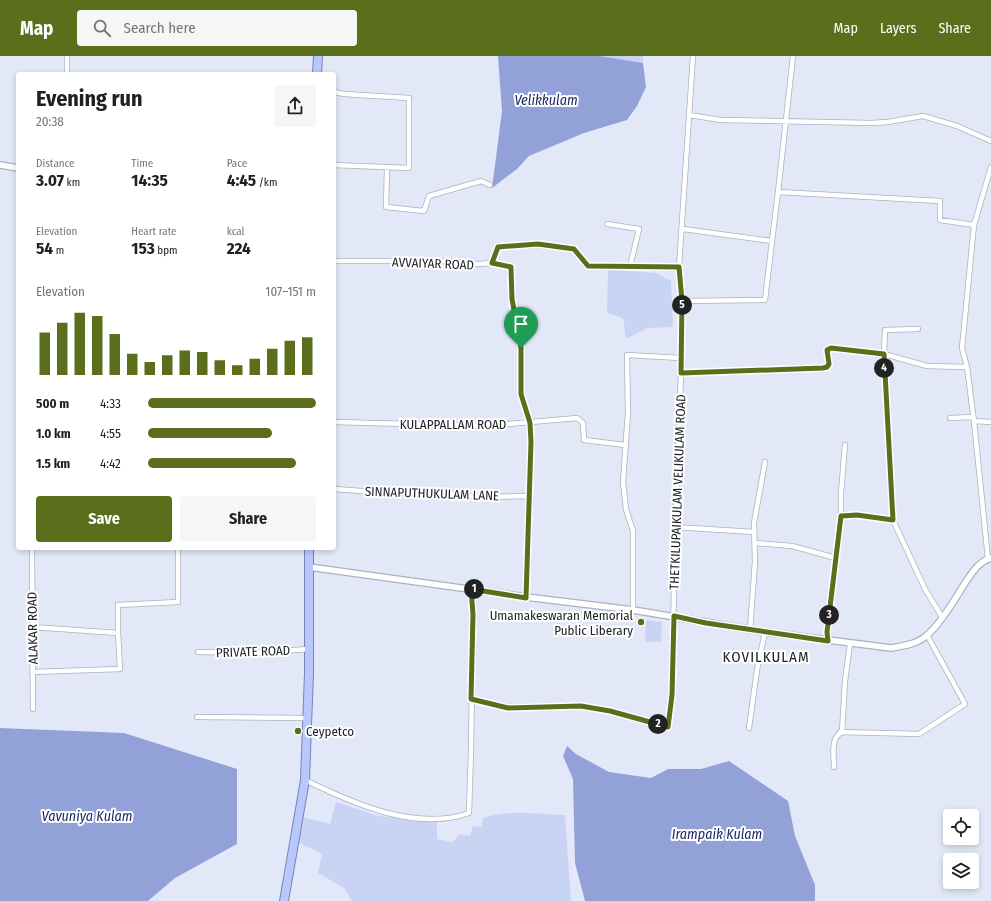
<!DOCTYPE html>
<meta charset="utf-8">
<style>
:root{--surface:#fff;--page:#f6f6f6;--text:#202124;--muted:#757577;--accent:#5b6e1b}
body{margin:0;font-family:"Fira Sans Condensed",sans-serif;background:var(--page);color:var(--text);height:100vh;display:flex;flex-direction:column;font-size:15px;white-space:nowrap}
*{box-sizing:border-box;margin:0}
p{font-size:13px;color:var(--muted)}
.icon{flex:none;width:22px;height:22px;fill:none;stroke:currentColor;stroke-width:2;stroke-linecap:round;stroke-linejoin:round}
.map{position:relative;flex:1;overflow:hidden}
.sheet{position:absolute;left:16px;top:16px;width:320px;height:478px;display:flex;flex-direction:column;background:var(--surface);border-radius:4px;box-shadow:0 2px 6px #0003}
.sheet>*{flex:none}
.tools{position:absolute;left:943px;top:753px;display:grid;gap:8px}
.tools a{display:grid;place-items:center;width:36px;height:36px;border-radius:4px;background:var(--surface);box-shadow:0 2px 6px #0003;font-size:20px}
.pin{position:absolute;display:grid;place-items:center;width:34px;height:34px;color:#fff;margin:-41px -17px;border-radius:50% 50% 50% 0;rotate:-45deg;box-shadow:0 0 4px #0007}
.pin .icon{rotate:45deg}
.km{position:absolute;width:20px;height:20px;margin:-10px;border-radius:50%;background:#222;color:#fff;font-size:11px;line-height:20px;text-align:center}
.round{display:grid;place-items:center;flex:none;width:42px;height:42px;border-radius:4px;background:var(--page)}
.summary{display:flex;align-items:center;justify-content:space-between;height:68px;padding:0 20px}
h1{font-size:22px;font-weight:700;line-height:30px}
.metrics{display:grid;grid-template-columns:repeat(3,1fr);gap:6px;height:68px;padding:4px 20px}
.metrics div{display:grid;align-content:center}
.metrics b{font-size:17px;font-weight:700}
.metrics small{font-size:11px;font-weight:400}
.metrics p{font-size:11px}
.chart{height:112px;padding:8px 20px}
.chart p{display:flex;justify-content:space-between}
.chart svg{width:100%;height:72px;margin-top:4px;stroke:var(--accent);stroke-width:6}
.action{display:flex;gap:8px;margin-top:auto;padding:8px 20px}
.action a{flex:1;height:46px;border-radius:4px;background:var(--accent);color:#fff;font-size:16px;font-weight:700;line-height:46px;text-align:center}
.action a+a{background:var(--page);color:var(--text)}
ul{padding:0 20px;list-style:none;font-size:13px}
li{display:grid;grid-template-columns:64px 48px 1fr;align-items:center;height:30px}
li i{height:10px;border-radius:5px;background:var(--accent)}
header{display:flex;align-items:center;gap:24px;box-sizing:border-box;height:56px;padding:0 20px;background:var(--accent);color:#fff}
header strong{font-size:19px}
nav{display:flex;gap:22px;margin-inline-start:auto;font-size:14px}
.search{width:280px;height:36px;background:var(--page);display:flex;align-items:center;gap:10px;box-sizing:border-box;padding:0 14px;border-radius:4px;color:var(--muted);font-size:15px}
.map>svg:first-child{display:block}
</style>
<header>
<strong>Map</strong>
<div class="search"><svg class="icon" aria-label="search" viewBox="0 0 24 24"><circle cx="10" cy="10" r="6"/><path d="M15 15l6 6"/></svg>Search here</div>
<nav><a>Map</a><a>Layers</a><a>Share</a></nav>
</header>
<div class="map">
<svg width="991" height="845" viewBox="0 0 991 845">
<rect width="100%" height="100%" fill="#e3e8f8"/>
<path fill="#c9d4f5" d="M 599,0 L 643,0 L 643,7 L 600,1 Z
M 608,213 L 656,217 L 671,225 L 673,271 L 647,272 L 626,283 L 623,262 L 607,257 Z
M 646,564 L 662,566 L 661,586 L 645,586 Z
M 336,746 L 378,760 L 437,766 L 437,783 L 453,786 L 459,778 L 470,780 L 473,770 L 482,771 L 483,762 C 510,753 537,758 565,759 L 571,845 L 352,845 L 344,832 L 318,817 L 322,798 L 297,786 L 302,761 L 330,768 Z"/>
<path fill="#92a2d8" d="M 498,0 L 599,0 L 643,7 L 646,31 L 637,50 L 627,64 L 584,77 L 529,100 L 517,113 L 492,132 L 502,55 Z
M 0,672 L 124,677 L 237,713 L 237,788 L 175,822 L 148,845 L 0,845 Z
M 567,690 L 576,698 L 609,716 L 651,722 L 668,713 L 701,713 L 729,705 L 788,745 L 795,780 L 815,829 L 815,845 L 585,845 L 575,807 L 573,723 L 563,700 Z"/>
<g fill="none" stroke-linecap="round" stroke-linejoin="round">
<defs>
<path id="minor" d="M 67,0 L 67,18
M 334,36 L 344,38 L 409,42 L 409,112 L 334,109
M 689,59 L 721,64 L 871,67 L 888,66 L 923,60 L 957,70 L 991,85
M 387,112 L 386,151 L 424,155 L 429,140 L 481,125 L 490,129
M 778,136 L 793,0
M 607,168 L 639,173 L 630,211
M 974,169 L 991,111
M 683,173 L 772,185 L 778,136 L 940,145 L 940,164 L 974,169 L 962,292 L 967,311 L 974,365 L 988,503
M 334,205 L 448,205 L 478,208 L 492,207 L 498,191 L 538,189 L 574,193 L 588,210 L 679,211
M 492,207 L 511,211 L 512,243 L 521,292 L 521,338 L 529,367 L 531,386 L 526,541
M 682,245 L 765,244 L 772,185
M 918,273 L 885,274 L 884,298 L 893,464 L 925,533 L 942,561
M 681,317 L 823,312 L 827,311 L 829,308 L 827,293 L 831,292 L 884,298 L 927,310 L 967,311
M 950,362 L 973,361
M 974,365 L 991,366
M 334,366 L 485,370 L 577,362 L 583,367 L 584,384 L 625,389
M 334,433 L 389,437 L 442,437 L 481,441 L 530,440
M 841,460 L 857,459 L 893,464
M 675,471 L 754,476
M 755,487 L 792,490 L 836,502
M 32,492 L 33,653
M 633,554 L 633,475 L 626,453 L 623,426 L 628,356 L 627,299 L 681,302
M 32,571 L 118,577 L 118,549 L 178,546 L 178,492
M 750,574 L 755,506 L 754,467 L 765,406
M 828,585 L 827,576 L 841,460 L 841,437 L 845,389
M 198,596 L 251,597 L 309,593
M 32,616 L 120,613 L 118,577
M 471,643 L 508,651 L 581,650 L 610,655 L 668,671 L 672,639 L 675,471 L 681,317 L 682,245 L 679,211 L 693,0
M 197,661 L 306,662
M 749,672 L 757,614 L 765,576
M 840,676 L 919,678 L 965,648 L 927,579
M 834,711 C 834,699 830,682 842,676 L 845,625 L 850,588
M 305,724 C 352,747 416,776 469,757 L 471,695 L 473,558 L 471,533"/>
<path id="tertiary" d="M 0,109 L 18,112
M 309,511 L 526,541 L 633,554 L 765,576 L 891,592 C 903,590 917,588 926,580 C 939,570 956,542 965,527 C 972,517 978,506 991,502"/>
<path id="trunk" d="M 317,18 L 318,0
M 284,845 L 305,724 L 309,617 L 309,492"/>
</defs>
<use href="#minor" stroke="#acb1c0" stroke-width="6"/>
<use href="#tertiary" stroke="#acb1c0" stroke-width="8"/>
<use href="#trunk" stroke="#7684b2" stroke-width="10"/>
<use href="#minor" stroke="#fff" stroke-width="4.5"/>
<use href="#tertiary" stroke="#fff" stroke-width="5.5"/>
<use href="#trunk" stroke="#b8c8fe" stroke-width="8"/>
</g>
<g fill="none" stroke-linecap="round" stroke-linejoin="round">
<defs>
<path id="route" d="M 538,188 L 574,193 L 588,210 L 679,211 L 682,245 L 681,317 L 823,312 L 827,311 L 829,308 L 827,294 L 831,292 L 884,298 L 893,464 L 857,459 L 841,460 L 827,576 L 828,585 L 706,567 L 674,560 L 672,639 L 668,671 L 610,655 L 581,650 L 508,652 L 471,643 L 473,558 L 471,533 L 526,542 L 531,386 L 530,367 L 521,338 L 521,292 L 512,243 L 511,211 L 492,207 L 498,191 Z"/>
</defs>
<use href="#route" stroke="#fff" stroke-width="8"/>
<use href="#route" stroke="#5b6e1b" stroke-width="5"/>
</g>
<g fill="#5b6e1b" stroke="#fff" stroke-width="1.5">
<circle cx="641" cy="566" r="4"/>
<circle cx="298" cy="675" r="4"/>
</g>
<g text-anchor="middle" stroke-width="4" stroke-linejoin="round" paint-order="stroke">
<g font-size="13" fill="#1d1f25" stroke="#fff">
<text transform="translate(433 207) rotate(2)" y="5">AVVAIYAR ROAD</text>
<text x="453" y="373">KULAPPALLAM ROAD</text>
<text transform="translate(677 436) rotate(-88)" y="5">THETKILUPAIKULAM VELIKULAM ROAD</text>
<text transform="translate(432 437) rotate(2)" y="5">SINNAPUTHUKULAM LANE</text>
<text transform="translate(32 572) rotate(-91)" y="5">ALAKAR ROAD</text>
<text transform="translate(253 595) rotate(-2)" y="5">PRIVATE ROAD</text>
</g>
<g font-size="13" fill="#1d1f25" stroke="#fff" text-anchor="end">
<text x="633" y="564">Umamakeswaran Memorial<tspan x="633" dy="15">Public Liberary</tspan></text>
<text x="306" y="680" text-anchor="start">Ceypetco</text>
</g>
<g font-size="14" font-style="italic" fill="#1d2766" stroke="#fff">
<text x="546" y="49">Velikkulam</text>
<text x="87" y="765">Vavuniya Kulam</text>
<text x="717" y="783">Irampaik Kulam</text>
</g>
<g font-size="15" letter-spacing="1" fill="#1d1f25" stroke="#fff">
<text x="766" y="606">KOVILKULAM</text>
</g>
</g>
</svg>
<div class="tools">
<a><svg class="icon" aria-label="locate" viewBox="0 0 24 24"><circle cx="12" cy="12" r="6"/><path d="M12 2v4M12 18v4M2 12h4M18 12h4"/></svg></a>
<a><svg class="icon" aria-label="layers" viewBox="0 0 24 24"><path d="M12 4l9 5-9 5-9-5zM3 14l9 5 9-5"/></svg></a>
</div>
<div class="pin" style="left:521px;top:292px;background:#1e9e55"><svg class="icon" aria-label="arrive" viewBox="0 0 24 24"><path d="M6 21V4h12l-3 4 3 4H6"/></svg></div>
<b class="km" style="left:474px;top:533px">1</b>
<b class="km" style="left:658px;top:668px">2</b>
<b class="km" style="left:829px;top:559px">3</b>
<b class="km" style="left:884px;top:312px">4</b>
<b class="km" style="left:682px;top:249px">5</b>
<section class="sheet">
<div class="summary"><div><h1>Evening run</h1><p>20:38</p></div><a class="round"><svg class="icon" aria-label="share" viewBox="0 0 24 24"><path d="M12 15V3M7 8l5-5 5 5M5 13v7h14v-7"/></svg></a></div>
<div class="metrics">
<div><p>Distance</p><b>3.07<small> km</small></b></div>
<div><p>Time</p><b>14:35</b></div>
<div><p>Pace</p><b>4:45<small> /km</small></b></div>
</div>
<div class="metrics">
<div><p>Elevation</p><b>54<small> m</small></b></div>
<div><p>Heart rate</p><b>153<small> bpm</small></b></div>
<div><p>kcal</p><b>224</b></div>
</div>
<div class="chart"><p><span>Elevation</span>107–151 m</p>
<svg viewBox="0 0 160 44" preserveAspectRatio="none"><path d="M5 44V18M15 44V12M25 44V6M35 44V8M45 44V19M55 44V31M65 44V36M75 44V32M85 44V29M95 44V30M105 44V35M115 44V38M125 44V34M135 44V28M145 44V23M155 44V21"/></svg>
</div>
<ul>
<li><b>500 m</b>4:33<i style="width:100%"></i></li>
<li><b>1.0 km</b>4:55<i style="width:74%"></i></li>
<li><b>1.5 km</b>4:42<i style="width:88%"></i></li>
</ul>
<div class="action"><a>Save</a><a>Share</a></div>
</section>
</div>
